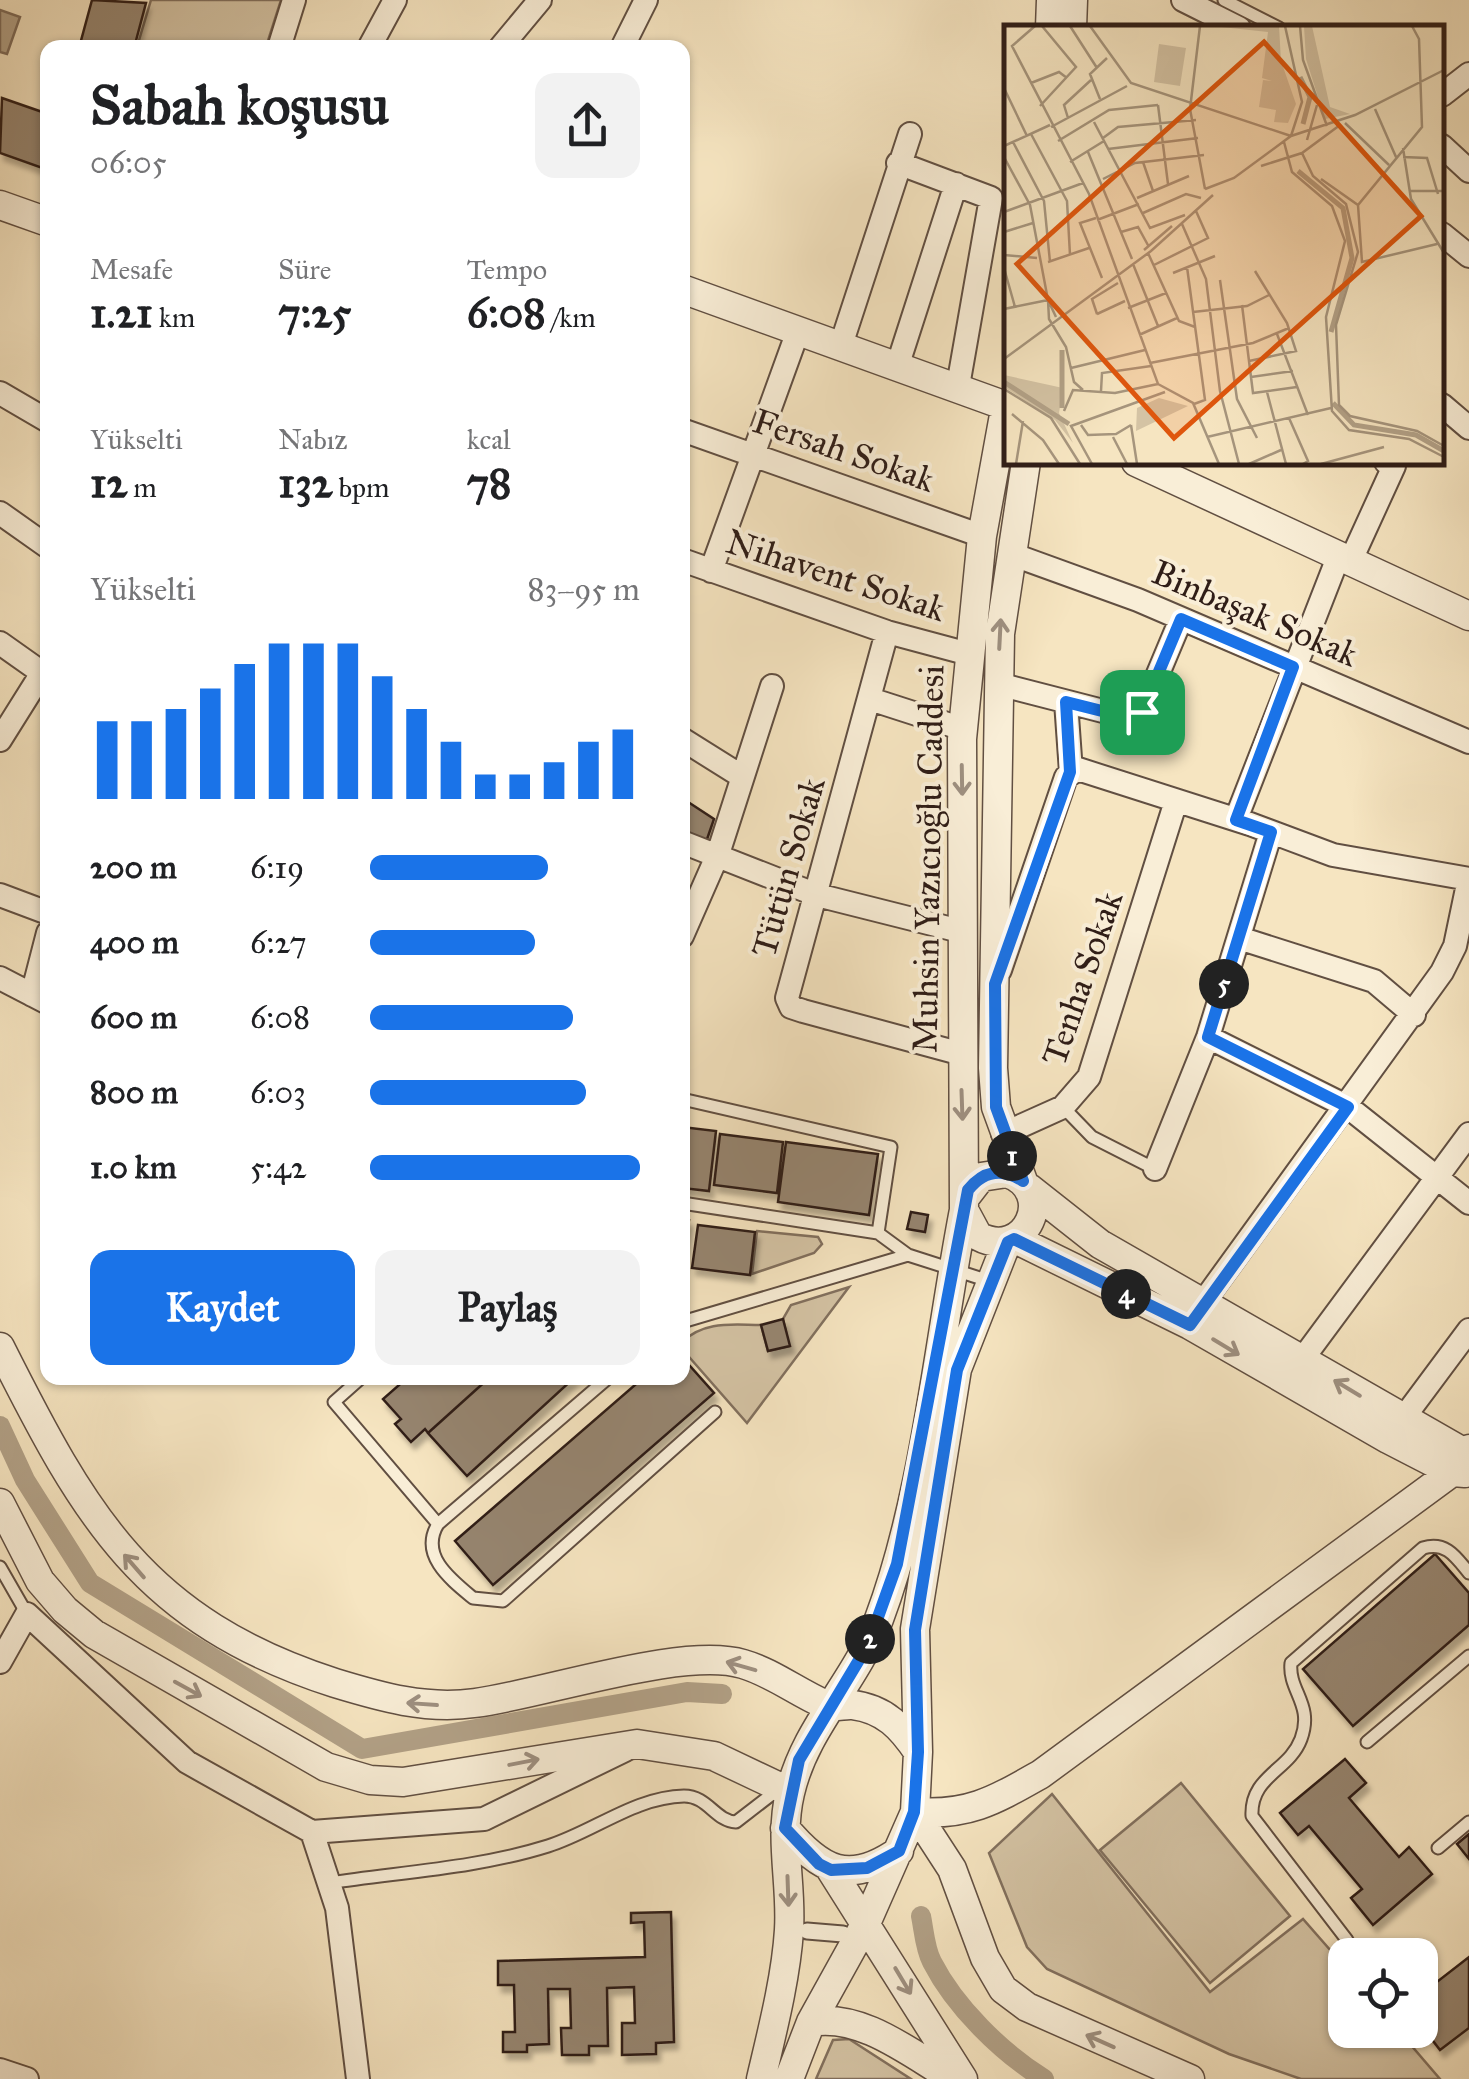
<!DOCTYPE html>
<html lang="tr">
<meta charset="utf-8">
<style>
:root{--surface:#fff;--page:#f2f2f2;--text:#202124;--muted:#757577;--accent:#1a73e8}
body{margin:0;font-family:"IM FELL Great Primer",serif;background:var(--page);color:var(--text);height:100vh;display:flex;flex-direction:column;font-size:38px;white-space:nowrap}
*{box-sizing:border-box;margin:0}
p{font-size:32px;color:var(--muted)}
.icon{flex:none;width:55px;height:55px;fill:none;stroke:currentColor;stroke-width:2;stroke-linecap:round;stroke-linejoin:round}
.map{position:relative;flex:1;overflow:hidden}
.drawer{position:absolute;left:40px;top:40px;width:650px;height:1345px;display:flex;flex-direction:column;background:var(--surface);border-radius:20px;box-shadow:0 2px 8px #0004}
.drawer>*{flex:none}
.fabs{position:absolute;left:1328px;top:1938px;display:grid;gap:20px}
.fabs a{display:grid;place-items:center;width:110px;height:110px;border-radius:20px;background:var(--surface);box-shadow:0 2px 8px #0004;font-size:50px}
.pin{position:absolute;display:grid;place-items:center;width:85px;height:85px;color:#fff;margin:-42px;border-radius:20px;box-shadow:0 5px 15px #0006}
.km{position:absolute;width:50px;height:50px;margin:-25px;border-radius:50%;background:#222;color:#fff;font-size:28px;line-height:50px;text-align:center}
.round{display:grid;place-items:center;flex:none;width:105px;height:105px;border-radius:20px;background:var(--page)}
.headline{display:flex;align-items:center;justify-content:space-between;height:170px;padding:0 50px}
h1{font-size:55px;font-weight:700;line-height:75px}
.figures{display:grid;grid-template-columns:repeat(3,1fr);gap:15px;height:170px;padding:10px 50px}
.figures div{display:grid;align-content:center}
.figures b{font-size:42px;font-weight:700}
.figures small{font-size:28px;font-weight:400}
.figures p{font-size:28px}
.chart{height:280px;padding:20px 50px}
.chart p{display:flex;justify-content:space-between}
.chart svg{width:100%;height:180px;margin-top:10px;stroke:var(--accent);stroke-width:6}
.button{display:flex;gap:20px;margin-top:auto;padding:20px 50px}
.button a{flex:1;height:115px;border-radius:20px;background:var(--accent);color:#fff;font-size:40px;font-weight:700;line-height:115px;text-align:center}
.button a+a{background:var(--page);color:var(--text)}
ul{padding:0 50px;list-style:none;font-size:32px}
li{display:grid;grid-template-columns:160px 120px 1fr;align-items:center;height:75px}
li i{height:25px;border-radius:12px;background:var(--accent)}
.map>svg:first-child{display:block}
</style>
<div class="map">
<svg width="1469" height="2079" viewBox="0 0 1469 2079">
<defs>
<filter id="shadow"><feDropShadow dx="4" dy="7" stdDeviation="2.5" flood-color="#0004"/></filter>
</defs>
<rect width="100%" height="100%" fill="#f6e5c1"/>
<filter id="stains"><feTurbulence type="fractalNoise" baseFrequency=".002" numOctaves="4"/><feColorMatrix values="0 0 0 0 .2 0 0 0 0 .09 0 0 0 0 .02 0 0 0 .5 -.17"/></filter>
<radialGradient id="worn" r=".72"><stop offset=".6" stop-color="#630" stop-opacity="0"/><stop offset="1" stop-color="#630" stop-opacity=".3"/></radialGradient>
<path fill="#d4c3a4" stroke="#82705e" stroke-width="2.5" d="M 151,0 L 281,0 L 266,47 L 137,47 Z
M 757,1231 L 818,1237 L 822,1244 L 814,1253 L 752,1274 Z
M 849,1287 L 747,1423 L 683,1350 L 682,1342 C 705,1320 733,1325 761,1325 L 768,1351 L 789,1346 L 783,1319 L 791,1305 Z
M 1181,1783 L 1290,1916 L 1210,1983 L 1100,1850 Z
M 1052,1794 L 1210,1992 L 1303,1919 L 1345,1967 L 1345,2030 L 1398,2030 L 1440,2079 L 1301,2079 L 1229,2054 L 1047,1969 L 1027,1947 L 989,1853 Z
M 849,2039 L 911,2079 L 816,2079 L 833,2040 Z"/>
<path fill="#b2a187" stroke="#7e6c5a" stroke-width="2.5" d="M 0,10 L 20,17 L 7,54 L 0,52 Z"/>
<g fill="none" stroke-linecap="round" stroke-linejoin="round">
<path stroke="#b2a187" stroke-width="20" d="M 0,1426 L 25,1480 L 90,1583 L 362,1749 L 687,1692 L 722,1694
M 921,1916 C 924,1931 925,1949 932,1962 C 955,2007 1001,2052 1044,2079"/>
</g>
<path fill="#96856f" stroke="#2f1d17" stroke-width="2.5" filter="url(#shadow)" d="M 92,0 L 146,3 L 134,48 L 79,48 Z
M 2,98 L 48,114 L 48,170 L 0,153 Z
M 682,798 L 714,819 L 705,845 L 682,830 Z
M 682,1127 L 716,1131 L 709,1191 L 682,1188 Z
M 720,1134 L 783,1142 L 777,1193 L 714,1185 Z
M 786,1142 L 878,1154 L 869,1215 L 778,1202 Z
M 911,1212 L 928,1215 L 925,1232 L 907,1229 Z
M 682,1219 L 689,1220 L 683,1262 L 682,1261 Z
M 698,1225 L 755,1232 L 750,1275 L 692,1268 Z
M 783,1319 L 790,1346 L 768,1351 L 761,1325 Z
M 682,1357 L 714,1393 L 493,1585 L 455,1541 L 643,1378 L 682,1378 Z
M 407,1378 L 489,1378 L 428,1433 L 425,1429 L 411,1442 L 395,1424 L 401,1419 L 383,1399 Z
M 489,1378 L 574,1378 L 467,1476 L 428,1433 Z
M 1435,1554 L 1469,1593 L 1469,1625 L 1353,1726 L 1303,1669 Z
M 1345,1759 L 1366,1783 L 1349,1798 L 1399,1857 L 1409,1847 L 1432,1874 L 1373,1925 L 1351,1898 L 1362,1889 L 1309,1826 L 1298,1835 L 1280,1813 Z
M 1469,1834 L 1469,1859 L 1457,1844 Z
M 671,1912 L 674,2042 L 656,2043 L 656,2054 L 622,2055 L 622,2023 L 635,2023 L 634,1987 L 607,1988 L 608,2046 L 589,2046 L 589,2055 L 562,2055 L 561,2028 L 571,2028 L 570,1989 L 548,1989 L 549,2044 L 527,2045 L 527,2052 L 503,2052 L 503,2032 L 515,2032 L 514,1985 L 498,1985 L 498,1961 L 645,1957 L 644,1922 L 631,1923 L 631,1913 Z
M 1469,1957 L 1469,2028 L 1440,2050 L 1420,2024 L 1420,1995 Z"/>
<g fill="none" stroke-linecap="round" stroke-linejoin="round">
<defs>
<path id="service" d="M 1224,0 L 1279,28
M 682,1099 L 891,1147 L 878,1233
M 1063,1107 L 1092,1137 L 1155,1169
M 682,1203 L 878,1233 L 908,1255
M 682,1322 L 908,1255 L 989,1281
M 361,1378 L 334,1402 L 438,1524
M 608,1378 L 438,1524 C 419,1555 450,1579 473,1598 L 503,1601 L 715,1412
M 0,1567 L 27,1614
M 1367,1742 L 1469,1656
M 1438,1848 L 1469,1822
M 329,1883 C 401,1872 478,1868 548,1846 C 593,1832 635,1797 684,1796 C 708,1796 715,1821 736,1822 L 780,1788
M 1347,1940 L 1252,1816 C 1250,1776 1289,1771 1301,1739 C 1314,1704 1288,1691 1291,1663 L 1423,1548 C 1446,1541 1456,1557 1469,1573"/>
<path id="pedestrian" d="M 807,1931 L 843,1934"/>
<path id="minor" d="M 1183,0 L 1239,28
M 279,48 L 294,0
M 369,48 L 395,0
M 500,48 L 540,0
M 622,48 L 646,0
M 1442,95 L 1469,74
M 1442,146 L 1469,171
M 898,163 L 991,198 L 958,386
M 1442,234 L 1469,256
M 841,345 L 910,134
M 898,364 L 956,184
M 0,393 L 48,421
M 1442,405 L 1469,428
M 682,430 L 982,536
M 0,513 L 48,547
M 1011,554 L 1138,600 L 1469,742
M 682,560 L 887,632 L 969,654
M 1351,560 L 1394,466 L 1386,462
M 711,571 L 798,331
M 887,632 L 787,998 L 791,1007 L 803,1011 L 962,1054
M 0,643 L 48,677
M 998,684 L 1134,719 L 1142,712 L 1181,619
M 870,699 L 963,729
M 1066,702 L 1071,772
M 682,739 L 741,776
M 0,740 L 42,673
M 1236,819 L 1339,555
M 682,842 L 817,895 L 964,932
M 0,895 L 48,913
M 682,936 L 718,854 L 772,686
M 1239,938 L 1374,981 L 1414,1015
M 1000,970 L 1066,777 L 1078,769 L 1250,824 L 1333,855 L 1469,879
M 0,978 L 48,1003
M 32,995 L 48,933
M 1208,1037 L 1348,1107 L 1469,1203
M 1003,1134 L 1063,1107 L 1089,1077 L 1176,801
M 1155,1169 L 1208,1037 L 1271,832
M 1201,1305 L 1442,972 L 1455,946 L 1469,879
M 1301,1361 L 1469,1134
M 1402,1420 L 1469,1330
M 0,1662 L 27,1614 L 187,1762 L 312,1832
M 0,2070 L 27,2079
M 358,2079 L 337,1908 L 312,1832 L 484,1819 L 625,1750"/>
<path id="tertiary" d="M 1050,28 L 1051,0
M 1072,28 L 1073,0
M 0,205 L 48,222
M 682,289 L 1006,406
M 1136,462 L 1469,616
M 1023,1181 L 996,1107 L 993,1068 L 1000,634 L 1026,462
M 1029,1188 L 1100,1244 L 1463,1452 L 1469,1460
M 964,1199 L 981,1177 L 1007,1173 C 1058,1191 1026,1262 978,1236 L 964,1210 L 962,739 L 982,536 L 1006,404
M 1015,1239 L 1190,1325 L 1388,1439 L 1452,1472 L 1465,1473
M 0,1347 C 85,1516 143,1621 335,1683 C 381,1697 426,1710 475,1703 C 544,1694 683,1646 743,1664 C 771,1672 797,1692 824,1704 C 834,1709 843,1704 853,1705 C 885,1709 902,1728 918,1752
M 0,1503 L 40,1581 L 65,1610 L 94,1634 L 326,1767 L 370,1780 L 403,1782 L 637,1744 L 714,1756 L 790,1792
M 915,1812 C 969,1816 995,1800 1041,1774 L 1452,1472 L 1469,1449
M 915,1812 L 952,1869 L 985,1958 L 1003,1989 L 1027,2007 L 1190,2079
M 785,1828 C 821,1871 849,1886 899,1851
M 831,1870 L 963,2079
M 811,2022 C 862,2013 911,2054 954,2079
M 761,2079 C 772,2032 786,1978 789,1930 C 792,1884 779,1839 790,1793 C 805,1727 856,1682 879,1619 C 925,1497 939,1339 964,1210
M 789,2079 L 811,2022 L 867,1921 L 915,1812 L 918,1752 L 915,1629 L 957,1369 L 1007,1242"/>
</defs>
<use href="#service" stroke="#614f42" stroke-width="15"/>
<use href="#pedestrian" stroke="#614f42" stroke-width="19"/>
<use href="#minor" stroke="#614f42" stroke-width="26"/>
<use href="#tertiary" stroke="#614f42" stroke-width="31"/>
<use href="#service" stroke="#f9eed7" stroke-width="11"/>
<use href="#pedestrian" stroke="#f9eed7" stroke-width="15"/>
<use href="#minor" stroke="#f9eed7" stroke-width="22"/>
<use href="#tertiary" stroke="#f9eed7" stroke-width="28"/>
</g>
<defs><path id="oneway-shaft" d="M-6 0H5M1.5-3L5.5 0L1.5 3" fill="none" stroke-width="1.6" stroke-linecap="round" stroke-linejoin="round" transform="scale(2.5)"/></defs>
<g stroke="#9e9081">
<use href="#oneway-shaft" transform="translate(1000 634) rotate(-87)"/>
<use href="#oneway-shaft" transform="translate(962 780) rotate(89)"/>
<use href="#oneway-shaft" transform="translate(962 1105) rotate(88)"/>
<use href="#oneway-shaft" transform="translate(1226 1347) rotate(31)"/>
<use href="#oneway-shaft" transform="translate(1347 1388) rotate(-149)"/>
<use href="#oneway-shaft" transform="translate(134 1566) rotate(-131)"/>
<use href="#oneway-shaft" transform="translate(741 1666) rotate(-164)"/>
<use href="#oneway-shaft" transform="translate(188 1689) rotate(29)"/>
<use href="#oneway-shaft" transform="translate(422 1704) rotate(-176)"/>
<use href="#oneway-shaft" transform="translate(524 1762) rotate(-11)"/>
<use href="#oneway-shaft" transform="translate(788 1891) rotate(88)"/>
<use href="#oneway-shaft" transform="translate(903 1981) rotate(59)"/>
<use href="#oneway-shaft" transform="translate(1100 2041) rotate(-156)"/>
</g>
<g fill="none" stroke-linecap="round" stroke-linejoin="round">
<defs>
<path id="route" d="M 1181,619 L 1293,667 L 1236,820 L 1271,832 L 1208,1037 L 1348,1107 L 1190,1325 L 1014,1239 L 1008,1242 L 957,1370 L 915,1630 L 918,1752 L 914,1812 L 899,1851 L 867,1868 L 831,1870 L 819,1864 L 785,1828 L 799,1760 L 868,1645 L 897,1564 L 968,1190 C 983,1171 1002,1167 1023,1181 L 996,1107 L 995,984 L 1070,772 L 1066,702 L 1134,719 L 1142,712 Z"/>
</defs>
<use href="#route" stroke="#fff" stroke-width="20"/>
<use href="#route" stroke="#1a73e8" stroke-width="12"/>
</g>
<g text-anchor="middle" stroke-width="8" stroke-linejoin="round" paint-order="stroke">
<g font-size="35" fill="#2f1d17" stroke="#f9eed7">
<text transform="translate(844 450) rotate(19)" y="12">Fersah Sokak</text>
<text transform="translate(836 575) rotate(18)" y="12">Nihavent Sokak</text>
<text transform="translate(1255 613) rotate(23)" y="12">Binbaşak Sokak</text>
<text transform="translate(928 859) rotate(-89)" y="12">Muhsin Yazıcıoğlu Caddesi</text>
<text transform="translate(788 867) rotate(-74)" y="12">Tütün Sokak</text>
<text transform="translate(1082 978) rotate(-71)" y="12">Tenha Sokak</text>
</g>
</g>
<g transform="translate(1004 25)">
<rect width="440" height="440" fill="#f6e5c1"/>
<path d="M 208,1 L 275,1 L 277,36 L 292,79 L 284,98 L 270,97 L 272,85 L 255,82 L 259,55 L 268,56 L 258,53 L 264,7 ZM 300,1 L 308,1 L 326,82 L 346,89 L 321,94 L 302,34 ZM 155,19 L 182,23 L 176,61 L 150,57 ZM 0,350 L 59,363 L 55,388 L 69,418 L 51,395 L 0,362 ZM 155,373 L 184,381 L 132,406 L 133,383 Z" fill="#d4c3a4"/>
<path fill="none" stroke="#b2a187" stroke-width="5" d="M 296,52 L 306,72 L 299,99M 294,146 L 339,183 L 348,233 L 327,307M 0,357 L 65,399M 329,378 L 350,400 L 412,410 L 440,426M 58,383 L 58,325"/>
<path fill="none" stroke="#a6957d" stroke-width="2.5" d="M 31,1 L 8,21 L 85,169 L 154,359 L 189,378 L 215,439M 66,1 L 93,43M 86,1 L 127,58 L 287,111M 196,1 L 186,84 L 201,164M 281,1 L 298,77 L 287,111M 296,1 L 299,35 L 323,101M 27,58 L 55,47 L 63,53M 0,63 L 23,111M 96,74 L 86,49 L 103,33M 154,80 L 164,159M 36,81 L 72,42 L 38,1M 371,84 L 392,132M 64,93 L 60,80 L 87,55M 90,97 L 146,203 L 181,190M 341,98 L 385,140M 47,102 L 123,61M 27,109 L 63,176 L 66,230M 99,113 L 114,102 L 192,95M 303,115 L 313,80M 54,116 L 105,85 L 154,80M 9,117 L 40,176 L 46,237M 280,117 L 288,147 L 328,181 L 341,216 L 322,292 L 328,386 L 345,405 L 405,414 L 440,432M 0,121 L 46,100M 399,123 L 407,174 L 440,228M 104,124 L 194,113M 84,127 L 128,234M 298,128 L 309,151 L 342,179 L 354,227 L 332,300 L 335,380 L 346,391 L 413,406 L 440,421M 0,132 L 26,180 L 44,275 L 0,284M 399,132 L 423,133 L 434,169M 66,137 L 100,116M 139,137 L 149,166M 257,141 L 298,128 L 336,100M 99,154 L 131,138 L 200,130M 317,154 L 354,180 L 418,102 L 415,14 L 408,1M 201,164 L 230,153 L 287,111 L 351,90 L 440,45M 405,166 L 440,166M 133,173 L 185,151M 354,180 L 358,237 L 433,219M 0,187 L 79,158M 139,188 L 182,169 L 197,173M 92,193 L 76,198 L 98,253M 93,195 L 135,179M 178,199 L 202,254 L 216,366 L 235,439M 0,207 L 29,198M 117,207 L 134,202 L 145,222M 140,225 L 168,201M 144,228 L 175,296 L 191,302M 0,230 L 33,233M 44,237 L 85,223M 129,239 L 154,301M 150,240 L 204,213 L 192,186M 183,242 L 201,375 L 190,379M 0,243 L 11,282M 169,248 L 211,231M 216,255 L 233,374 L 253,413M 238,280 L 249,368 L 293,362M 124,283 L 162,268M 189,287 L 243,281 L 265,270M 93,289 L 88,274 L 114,258M 93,289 L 121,276M 52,292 L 44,275 L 45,294 L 62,322 L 70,357 L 79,365M 273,309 L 304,390M 135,310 L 173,293M 0,334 L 147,226 L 209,170M 245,336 L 292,326 L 283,298 L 251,246M 146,338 L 249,318 L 285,303M 67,343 L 141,325M 247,352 L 289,346M 0,364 L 47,393 L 76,439M 97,366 L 98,348 L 147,341M 263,367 L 282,439M 60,386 L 69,365 L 111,368 L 154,359M 8,389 L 39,415 L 55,439M 285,393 L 304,436 L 299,439M 77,400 L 84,410 L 112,409 L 127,400M 127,400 L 133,439M 109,412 L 123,439M 203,412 L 327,383M 12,439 L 19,396M 88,439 L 67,401 L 161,367M 245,439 L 277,425M 317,439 L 380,422"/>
<path fill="#df560d" fill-opacity="0.15" stroke="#df560d" stroke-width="5" d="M 260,17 L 417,191 L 170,413 L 13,239 Z"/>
<rect width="440" height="440" fill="none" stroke="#2f1d17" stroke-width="5"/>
</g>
<rect width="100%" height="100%" filter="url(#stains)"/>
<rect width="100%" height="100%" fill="url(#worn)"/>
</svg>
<div class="fabs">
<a><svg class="icon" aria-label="locate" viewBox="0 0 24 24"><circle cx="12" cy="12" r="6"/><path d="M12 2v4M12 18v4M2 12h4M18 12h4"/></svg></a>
</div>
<div class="pin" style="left:1142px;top:712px;background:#1e9e55"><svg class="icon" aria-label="arrive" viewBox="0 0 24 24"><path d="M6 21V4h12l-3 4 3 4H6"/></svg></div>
<b class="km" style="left:1012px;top:1156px">1</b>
<b class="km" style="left:870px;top:1639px">2</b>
<b class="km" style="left:1126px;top:1294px">4</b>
<b class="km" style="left:1224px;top:984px">5</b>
<section class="drawer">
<div class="headline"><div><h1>Sabah koşusu</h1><p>06:05</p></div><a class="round"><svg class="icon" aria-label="share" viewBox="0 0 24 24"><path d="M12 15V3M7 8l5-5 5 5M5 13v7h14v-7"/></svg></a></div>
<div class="figures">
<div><p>Mesafe</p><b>1.21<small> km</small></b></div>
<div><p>Süre</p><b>7:25</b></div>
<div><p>Tempo</p><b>6:08<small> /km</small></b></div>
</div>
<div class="figures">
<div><p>Yükselti</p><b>12<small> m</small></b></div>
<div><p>Nabız</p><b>132<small> bpm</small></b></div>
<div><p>kcal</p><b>78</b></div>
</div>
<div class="chart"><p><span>Yükselti</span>83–95 m</p>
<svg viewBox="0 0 160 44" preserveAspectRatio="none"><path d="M5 44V25M15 44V25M25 44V22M35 44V17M45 44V11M55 44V6M65 44V6M75 44V6M85 44V14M95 44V22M105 44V30M115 44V38M125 44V38M135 44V35M145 44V30M155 44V27"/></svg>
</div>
<ul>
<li><b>200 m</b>6:19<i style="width:66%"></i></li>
<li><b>400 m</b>6:27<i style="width:61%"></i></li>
<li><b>600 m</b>6:08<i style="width:75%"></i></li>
<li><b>800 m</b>6:03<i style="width:80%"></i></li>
<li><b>1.0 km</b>5:42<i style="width:100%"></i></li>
</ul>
<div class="button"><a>Kaydet</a><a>Paylaş</a></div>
</section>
</div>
